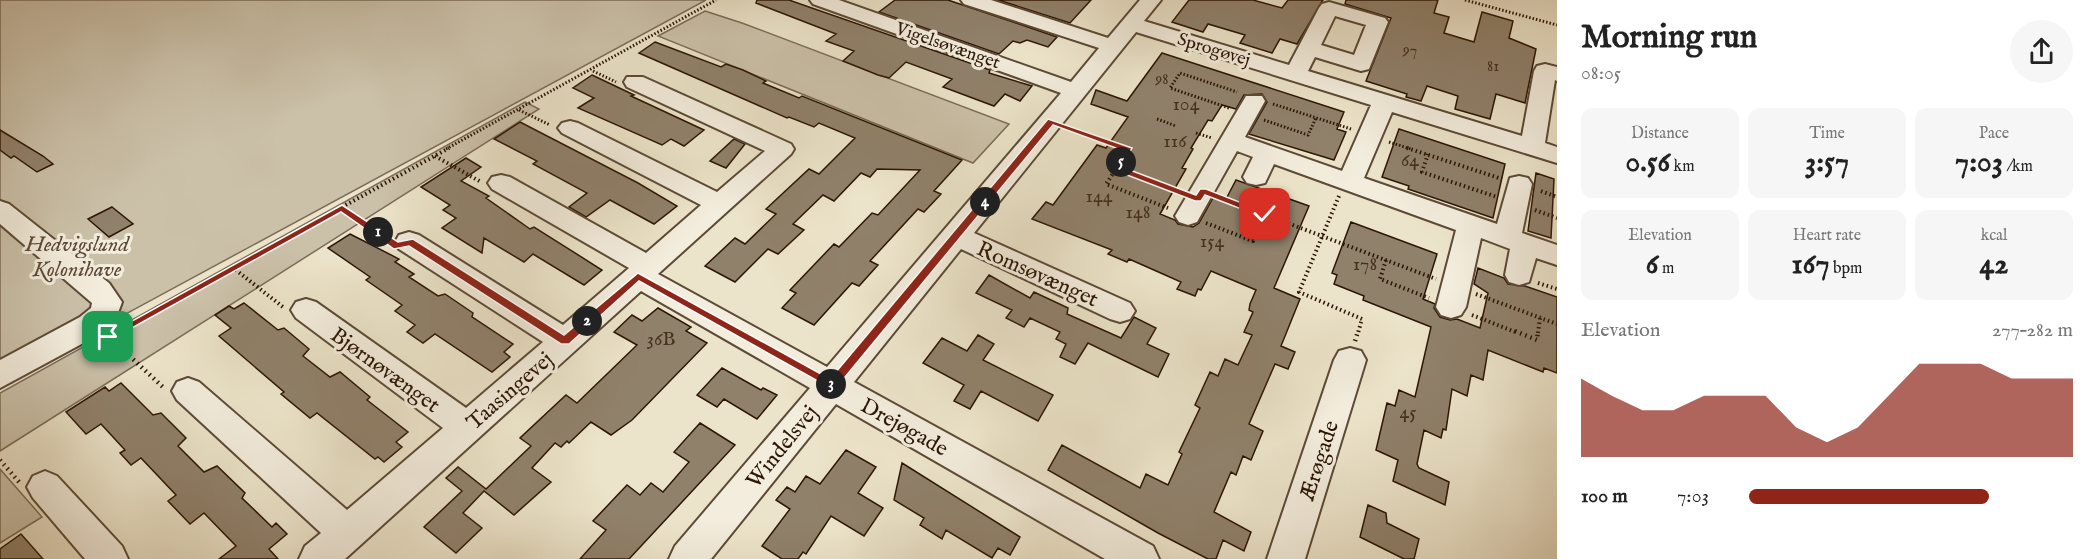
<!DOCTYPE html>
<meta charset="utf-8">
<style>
:root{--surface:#fff;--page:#f6f6f6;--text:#222;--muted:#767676;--accent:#8f2418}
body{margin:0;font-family:"IM FELL English",serif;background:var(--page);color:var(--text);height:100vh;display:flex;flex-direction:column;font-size:22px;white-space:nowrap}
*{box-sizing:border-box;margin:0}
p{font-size:20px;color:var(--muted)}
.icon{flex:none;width:33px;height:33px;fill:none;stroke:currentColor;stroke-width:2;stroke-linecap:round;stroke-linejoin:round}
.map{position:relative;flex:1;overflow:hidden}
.panel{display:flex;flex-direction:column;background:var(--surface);width:540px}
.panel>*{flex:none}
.pin{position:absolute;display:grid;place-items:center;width:51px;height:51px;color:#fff;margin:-26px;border-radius:12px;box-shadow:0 3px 9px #0006}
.km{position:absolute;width:30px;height:30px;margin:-15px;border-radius:50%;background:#222;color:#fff;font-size:16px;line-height:30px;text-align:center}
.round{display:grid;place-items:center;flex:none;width:63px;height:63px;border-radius:32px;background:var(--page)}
.headline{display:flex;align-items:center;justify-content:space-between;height:102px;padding:0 24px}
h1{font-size:33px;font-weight:700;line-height:45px}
.stats{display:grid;grid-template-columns:repeat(3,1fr);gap:9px;height:102px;padding:6px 24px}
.stats div{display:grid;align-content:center;border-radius:12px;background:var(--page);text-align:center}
.stats b{font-size:30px;font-weight:700}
.stats small{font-size:16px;font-weight:400}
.stats p{font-size:16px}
.chart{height:168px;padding:12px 24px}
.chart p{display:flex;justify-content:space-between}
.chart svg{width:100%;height:108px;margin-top:6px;fill:var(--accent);opacity:.7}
ul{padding:0 24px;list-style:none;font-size:20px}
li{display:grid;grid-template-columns:96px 72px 1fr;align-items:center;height:45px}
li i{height:15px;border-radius:8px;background:var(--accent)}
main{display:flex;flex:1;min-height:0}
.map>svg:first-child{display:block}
</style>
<main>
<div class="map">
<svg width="1557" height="559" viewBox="0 0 1557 559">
<rect width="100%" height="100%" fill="#ece4ca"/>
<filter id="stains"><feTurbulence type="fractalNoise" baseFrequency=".00333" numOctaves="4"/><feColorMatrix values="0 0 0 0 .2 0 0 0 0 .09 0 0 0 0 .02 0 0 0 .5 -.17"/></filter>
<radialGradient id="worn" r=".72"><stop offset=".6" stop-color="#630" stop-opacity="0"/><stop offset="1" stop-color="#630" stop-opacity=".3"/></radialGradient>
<path fill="#cbc1a9" stroke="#7c6c57" stroke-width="1.5" d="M 0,0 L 706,0 L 0,382 Z
M 705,11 L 742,23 L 1009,124 L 973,163 L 658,36 Z
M 525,102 L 539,109 L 0,451 L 0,393 Z
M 0,469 L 42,517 L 0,543 Z"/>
<path fill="#90816b" stroke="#2c1605" stroke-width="1.5" d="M 757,0 L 789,0 L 990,70 L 989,73 L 1032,86 L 1020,101 L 1005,94 L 994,106 L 943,87 L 952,79 L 906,62 L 889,78 L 878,75 L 843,61 L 854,51 L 826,41 L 836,34 L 756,3 Z
M 895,0 L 948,0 L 1057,37 L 1048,47 L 1027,40 L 1020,43 L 1013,41 L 999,54 L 879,12 Z
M 998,0 L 1091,0 L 1070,23 Z
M 1189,0 L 1253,0 L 1282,8 L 1288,0 L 1323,0 L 1297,44 L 1280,39 L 1272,53 L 1240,43 L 1245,35 L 1208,24 L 1203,32 L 1172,22 Z
M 1346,0 L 1438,0 L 1434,13 L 1449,17 L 1444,33 L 1474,42 L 1482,12 L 1513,21 L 1509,38 L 1536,49 L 1525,103 L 1496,94 L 1490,119 L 1455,109 L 1458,96 L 1427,86 L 1421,101 L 1406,97 L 1407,94 L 1366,81 L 1391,18 L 1345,4 Z
M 655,42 L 721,67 L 726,64 L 743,70 L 766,81 L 763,83 L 799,98 L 802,96 L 962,160 L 934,191 L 941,194 L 924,212 L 918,209 L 870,261 L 878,265 L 859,286 L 852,283 L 814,325 L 782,308 L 796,293 L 790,290 L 834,244 L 839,247 L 872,213 L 878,215 L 920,170 L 877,169 L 870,177 L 861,173 L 834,201 L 823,195 L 793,224 L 804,230 L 778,254 L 768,249 L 735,282 L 705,266 L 735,238 L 745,244 L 776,214 L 766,209 L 809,169 L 819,174 L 855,138 L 819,123 L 814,127 L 789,117 L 787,118 L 639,53 Z
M 1162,53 L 1344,112 L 1337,129 L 1346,132 L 1334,160 L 1249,134 L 1267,102 L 1262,94 L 1244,95 L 1236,109 L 1222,105 L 1212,121 L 1208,120 L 1191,148 L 1193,149 L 1182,168 L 1186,169 L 1160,214 L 1175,220 L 1178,224 L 1193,227 L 1199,223 L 1213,198 L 1225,201 L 1236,180 L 1309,206 L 1274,288 L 1300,299 L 1281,346 L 1295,352 L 1288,369 L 1275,364 L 1249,424 L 1263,431 L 1251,460 L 1243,456 L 1236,475 L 1231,472 L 1214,512 L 1251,532 L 1244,551 L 1223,540 L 1216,559 L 1208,559 L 1158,533 L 1048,470 L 1062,445 L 1140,488 L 1146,474 L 1168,485 L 1182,454 L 1179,452 L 1200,408 L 1195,405 L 1210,372 L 1218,376 L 1225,359 L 1238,365 L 1252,335 L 1244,332 L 1253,312 L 1249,310 L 1250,304 L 1256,290 L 1211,271 L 1201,290 L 1198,289 L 1195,296 L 1177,289 L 1181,282 L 1163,274 L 1129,259 L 1127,262 L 1108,254 L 1112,250 L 1032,219 L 1046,202 L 1053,205 L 1097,145 L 1106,148 L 1128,117 L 1091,104 L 1096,90 L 1127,101 Z
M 592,75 L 634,95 L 631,96 L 704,130 L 684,146 L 671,139 L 662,145 L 578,108 L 594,98 L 573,88 Z
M 520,122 L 638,183 L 677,206 L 654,224 L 610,200 L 586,217 L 569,207 L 587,193 L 533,164 L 537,161 L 494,139 Z
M 1399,129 L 1505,164 L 1493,218 L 1408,189 L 1409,186 L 1382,177 Z
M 0,130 L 43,156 L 53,164 L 37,172 L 14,156 L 11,158 L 0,150 Z
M 734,139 L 745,144 L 726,168 L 710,161 Z
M 466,158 L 481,167 L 461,181 L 489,196 L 486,198 L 530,229 L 534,227 L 602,270 L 584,285 L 533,254 L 524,262 L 484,238 L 482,253 L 442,228 L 456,218 L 443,210 L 450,205 L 421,187 Z
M 1536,173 L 1554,179 L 1551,238 L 1528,231 Z
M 112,207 L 133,224 L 109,237 L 88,219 Z
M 1351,222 L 1437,254 L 1423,299 L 1435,304 L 1434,308 L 1440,317 L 1450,320 L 1457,319 L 1480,328 L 1488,293 L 1474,284 L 1478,268 L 1504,278 L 1508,284 L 1525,286 L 1557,297 L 1557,373 L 1544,368 L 1543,372 L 1488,350 L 1483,380 L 1471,375 L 1467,396 L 1452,389 L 1446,430 L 1443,429 L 1441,438 L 1424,430 L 1417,464 L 1419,468 L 1449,482 L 1445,505 L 1393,481 L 1398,460 L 1376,450 L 1387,403 L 1395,406 L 1399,390 L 1415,397 L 1431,327 L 1363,300 L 1364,296 L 1334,284 L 1337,275 L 1332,273 Z
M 350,234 L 399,259 L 395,262 L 414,274 L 409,277 L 438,296 L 445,294 L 473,313 L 472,317 L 513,344 L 504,352 L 510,357 L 492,372 L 435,334 L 423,343 L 407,332 L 415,325 L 395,311 L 402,305 L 366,280 L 370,277 L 328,248 Z
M 989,275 L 1030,298 L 1034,292 L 1068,308 L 1067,314 L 1121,338 L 1134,317 L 1156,328 L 1147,344 L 1169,354 L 1158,377 L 1088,343 L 1075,364 L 1060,357 L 1066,344 L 1056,339 L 1060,332 L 1030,318 L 1024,327 L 1006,318 L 1012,310 L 976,293 Z
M 244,303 L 278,330 L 284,328 L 309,349 L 303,356 L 330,377 L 340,372 L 370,397 L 367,400 L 408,432 L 396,442 L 402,447 L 384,462 L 378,457 L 375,459 L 317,413 L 310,418 L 281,394 L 284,392 L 219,336 L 231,328 L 215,315 L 229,306 L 234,309 Z
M 658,308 L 691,327 L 686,331 L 707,343 L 632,420 L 611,435 L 591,422 L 569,443 L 567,441 L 561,447 L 555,443 L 532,468 L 551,482 L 514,515 L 484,491 L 463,513 L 482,528 L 456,553 L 424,527 L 462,491 L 446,478 L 458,467 L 486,489 L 531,446 L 520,438 L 566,395 L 577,403 L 637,345 L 614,332 L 632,315 L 642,321 Z
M 978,335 L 994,344 L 983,360 L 1053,395 L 1038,421 L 981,391 L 970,409 L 954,401 L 964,385 L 923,363 L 942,338 L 967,351 Z
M 722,368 L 761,390 L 763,388 L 777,395 L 757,419 L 724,399 L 717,407 L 697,395 Z
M 121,383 L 153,415 L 161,413 L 186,438 L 178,446 L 204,472 L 217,466 L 245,493 L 242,498 L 272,527 L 276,523 L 287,534 L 269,549 L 278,559 L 219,559 L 236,546 L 204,513 L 190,524 L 168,501 L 176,495 L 141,458 L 131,465 L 120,453 L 125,450 L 101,424 L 86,434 L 66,412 L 105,387 L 109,391 Z
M 700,423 L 735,445 L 629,559 L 580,559 L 606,530 L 593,521 L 627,485 L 640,495 L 651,483 L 663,492 L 689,462 L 674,452 Z
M 846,450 L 876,467 L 858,493 L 883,508 L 864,536 L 831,516 L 806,554 L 803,552 L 798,559 L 782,559 L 762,546 L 790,509 L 776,500 L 787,487 L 795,492 L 806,476 L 820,484 Z
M 902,463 L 1020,537 L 1010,555 L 998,548 L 992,558 L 946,530 L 942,539 L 920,525 L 924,518 L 894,500 Z
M 1368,505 L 1386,513 L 1387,523 L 1419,539 L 1414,559 L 1404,559 L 1360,537 Z
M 21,534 L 43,559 L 0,559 L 0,549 Z"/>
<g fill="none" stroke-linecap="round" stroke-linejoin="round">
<defs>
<path id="minor" d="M 810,0 L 839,0 L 1071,82 L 1099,48 L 964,4 L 961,0 L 991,0 L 1108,38 L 1140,0 L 1161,0 L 1144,21 L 1289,65 L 1319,8 L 1322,4 L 1329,2 L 1385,18 L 1388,22 L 1369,69 L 1361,71 L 1315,57 L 1308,71 L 1522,136 L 1534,71 L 1537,66 L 1545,64 L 1557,67 L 1557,81 L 1555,80 L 1545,143 L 1557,147 L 1557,163 L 1392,112 L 1364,178 L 1497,224 L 1510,178 L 1519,176 L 1528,178 L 1532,184 L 1522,233 L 1557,245 L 1557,265 L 1536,258 L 1529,282 L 1519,285 L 1509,282 L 1505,275 L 1510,249 L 1481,238 L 1466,307 L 1461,315 L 1451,318 L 1441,315 L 1436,307 L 1456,230 L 1274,164 L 1265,183 L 1256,185 L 1247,183 L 1243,177 L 1253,157 L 1237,151 L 1197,222 L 1188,225 L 1179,222 L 1175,216 L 1246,96 L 1262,96 L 1265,101 L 1245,137 L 1342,171 L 1371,105 L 1136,32 L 974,233 L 1130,303 L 1135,311 L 1130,319 L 1120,322 L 1110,319 L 961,249 L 854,382 L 1153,546 L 1159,559 L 1105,559 L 836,404 L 711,559 L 669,559 L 675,546 L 810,388 L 641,291 L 345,559 L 299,559 L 305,546 L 321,533 L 177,400 L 172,391 L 177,382 L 188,378 L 199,382 L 347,510 L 443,428 L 296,318 L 291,310 L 296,302 L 306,299 L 316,302 L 466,408 L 543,342 L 399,249 L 395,242 L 399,235 L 409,232 L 419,235 L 563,325 L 629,268 L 492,189 L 488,183 L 492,177 L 501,175 L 510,177 L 646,253 L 701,205 L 562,133 L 558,128 L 562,123 L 570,121 L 578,123 L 717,192 L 765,151 L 627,87 L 624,82 L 627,77 L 643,77 L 791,144 L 794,149 L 791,154 L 658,274 L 827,367 L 1061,93 L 813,4 ZM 1335,16 L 1366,25 L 1354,55 L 1321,45 Z
M 0,201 L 9,204 L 109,283 L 122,302 L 115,321 L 102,333 L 0,388 L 0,360 L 80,317 L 91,308 L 92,303 L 0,224 Z
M 1350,348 L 1361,351 L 1366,360 L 1305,559 L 1267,559 L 1334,360 L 1339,351 Z
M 45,471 L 57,476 L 122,546 L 128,559 L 85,559 L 33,498 L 27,487 L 33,476 Z"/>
</defs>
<use href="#minor" stroke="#5c4a36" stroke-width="4"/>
<path stroke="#2c1605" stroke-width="3" stroke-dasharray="1.5 2" stroke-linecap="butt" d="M 1465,0 L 1557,25
M 593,71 L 616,82
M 1273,104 L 1351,129
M 1229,108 L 1170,88 L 1180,73 L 1237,92
M 519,110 L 550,125
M 1157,119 L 1176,126
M 1264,120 L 1308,135 L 1316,118
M 1069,128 L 1127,149
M 1196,133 L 1212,138
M 1389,142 L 1411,149
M 446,149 L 716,0"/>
<path stroke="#2c1605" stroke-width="4" stroke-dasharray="1.5 3" stroke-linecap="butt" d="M 1123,148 L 1129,150 L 1106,184 L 1168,208
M 1407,148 L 1502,179
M 1428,154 L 1422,172 L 1497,197
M 435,156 L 481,182
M 1117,168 L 1181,192
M 1541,191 L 1557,197
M 1339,196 L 1299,292 L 1362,319 L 1358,333
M 1221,198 L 1436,279
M 342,208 L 388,240
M 1535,210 L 1557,218
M 1206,223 L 1253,241 L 1265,215
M 1386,260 L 1380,279 L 1429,298
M 232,267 L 283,307
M 1538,283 L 1557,289
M 1476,294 L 1557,324
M 1472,315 L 1518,333
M 121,329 L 449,148
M 1538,333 L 1540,318"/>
<path stroke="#2c1605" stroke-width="4.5" stroke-dasharray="1.5 4" stroke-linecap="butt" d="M 1515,331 L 1537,340 L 1538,331
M 109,337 L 165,389
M 1355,341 L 1358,331
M 0,460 L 19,482"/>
<use href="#minor" fill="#f3eddd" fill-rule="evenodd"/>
</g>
<path fill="#8f2418" stroke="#fff" stroke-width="1.5" d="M 1048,119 L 1132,148 L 1122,167 L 1196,195 L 1200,189 L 1206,189 L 1270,214 L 1262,217 L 1205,195 L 1201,201 L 1195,201 L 1114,170 L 1124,151 L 1053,125 L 836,388 L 832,389 L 639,281 L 569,344 L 561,344 L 409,246 L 394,249 L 341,212 L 112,339 L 108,341 L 103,337 L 342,205 L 398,242 L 413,239 L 564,335 L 638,273 L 830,379 Z"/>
<g text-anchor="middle" stroke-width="6" stroke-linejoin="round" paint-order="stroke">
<g font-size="16" fill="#45311e">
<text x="1410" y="55">97</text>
<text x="1493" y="71">81</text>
<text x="1162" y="84">98</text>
</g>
<g font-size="18" fill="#2c1605" stroke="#f3eddd">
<text transform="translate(948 45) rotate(19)" y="6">Vigelsøvænget</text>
<text transform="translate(1214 49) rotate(17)" y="6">Sprogøvej</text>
</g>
<g font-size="20" fill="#45311e">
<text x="1186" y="110">104</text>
<text x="1175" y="147">116</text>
<text x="1410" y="166">64</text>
<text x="1099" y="202">144</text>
<text x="1138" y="218">148</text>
<text x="1212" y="247">154</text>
<text x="1365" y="270">178</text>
<text x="661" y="345">36B</text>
<text x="1408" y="418">45</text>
</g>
<g font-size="22" font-style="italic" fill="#5c4936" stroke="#f3eddd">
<text x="77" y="251">Hedvigslund<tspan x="77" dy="25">Kolonihave</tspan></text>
</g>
<g font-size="22" fill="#2c1605" stroke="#f3eddd">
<text transform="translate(1038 273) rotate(24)" y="8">Romsøvænget</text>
<text transform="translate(386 369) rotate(36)" y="8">Bjørnøvænget</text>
<text transform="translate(509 390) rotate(-41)" y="8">Taasingevej</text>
<text transform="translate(905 426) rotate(29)" y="8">Drejøgade</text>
<text transform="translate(781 446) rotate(-51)" y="8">Windelsvej</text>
<text transform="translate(1318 460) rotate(-72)" y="8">Ærøgade</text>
</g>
</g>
<rect width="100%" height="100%" filter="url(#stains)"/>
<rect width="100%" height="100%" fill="url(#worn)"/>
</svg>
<div class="pin" style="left:108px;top:337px;background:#1e9e55"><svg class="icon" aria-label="arrive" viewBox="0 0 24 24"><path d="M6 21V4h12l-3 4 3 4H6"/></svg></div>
<div class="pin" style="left:1265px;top:214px;background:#d93025"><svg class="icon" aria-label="check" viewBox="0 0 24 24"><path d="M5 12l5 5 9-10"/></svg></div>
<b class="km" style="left:378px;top:232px">1</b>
<b class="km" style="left:587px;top:321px">2</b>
<b class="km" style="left:831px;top:384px">3</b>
<b class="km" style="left:985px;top:202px">4</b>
<b class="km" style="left:1121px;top:162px">5</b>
</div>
<section class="panel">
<div class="headline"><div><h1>Morning run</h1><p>08:05</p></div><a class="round"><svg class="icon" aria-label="share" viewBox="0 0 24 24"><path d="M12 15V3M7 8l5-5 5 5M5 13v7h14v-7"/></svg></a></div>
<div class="stats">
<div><p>Distance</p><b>0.56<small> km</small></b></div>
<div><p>Time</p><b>3:57</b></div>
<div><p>Pace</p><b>7:03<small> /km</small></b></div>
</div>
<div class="stats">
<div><p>Elevation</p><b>6<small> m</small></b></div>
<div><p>Heart rate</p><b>167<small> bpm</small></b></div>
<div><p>kcal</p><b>42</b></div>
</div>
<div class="chart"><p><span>Elevation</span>277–282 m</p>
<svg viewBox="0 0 160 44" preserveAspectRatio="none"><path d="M0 44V12L10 19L20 25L30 25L40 19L50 19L60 19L70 32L80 38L90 32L100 19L110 6L120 6L130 6L140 12L150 12L160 12V44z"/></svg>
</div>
<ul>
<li><b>100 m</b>7:03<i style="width:74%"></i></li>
</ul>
</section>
</main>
